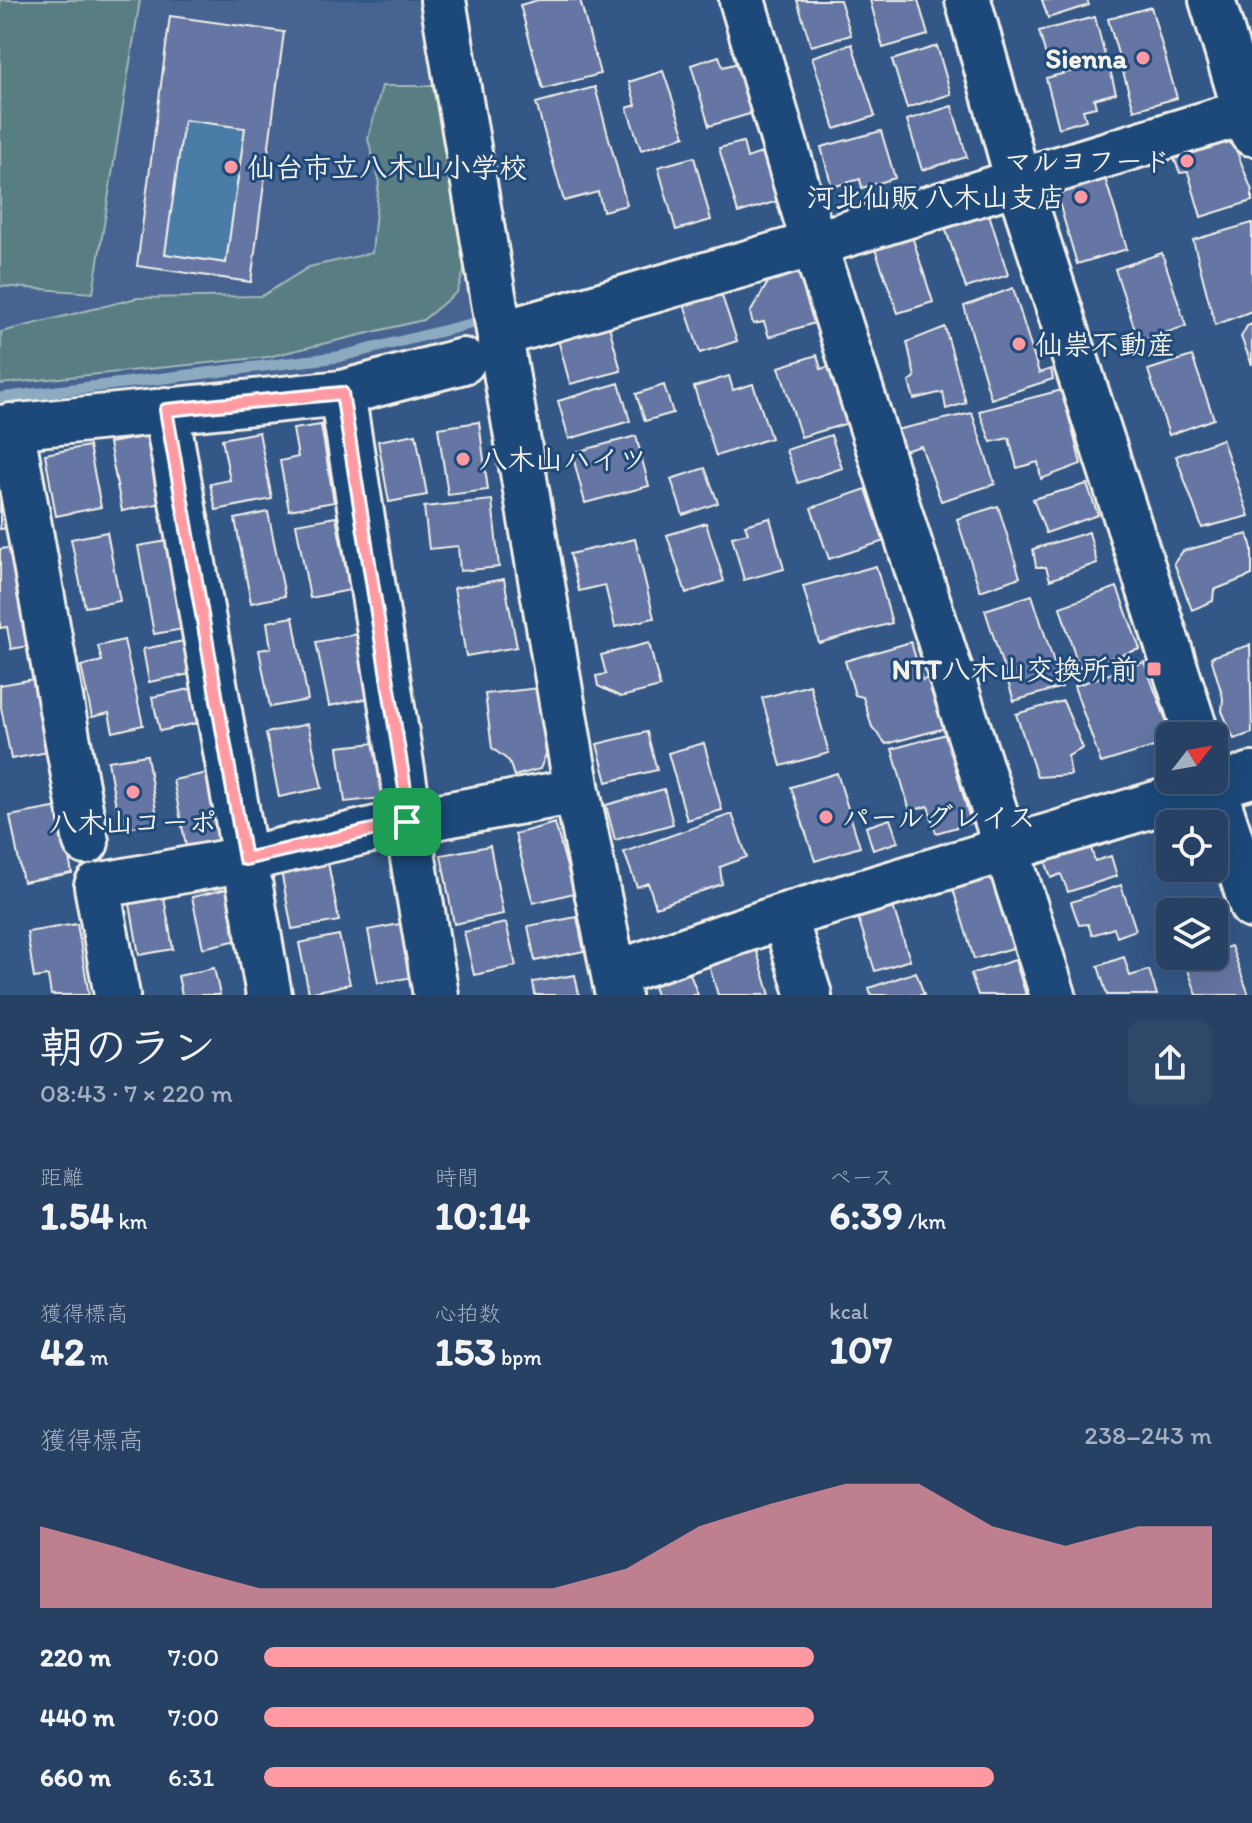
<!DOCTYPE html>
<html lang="ja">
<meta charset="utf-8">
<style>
:root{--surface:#264164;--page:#2e486a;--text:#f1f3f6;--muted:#a4afbf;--line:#425a78;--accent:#ff9aa2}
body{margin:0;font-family:Itim,"Klee One",sans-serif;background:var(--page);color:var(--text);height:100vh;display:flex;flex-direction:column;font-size:30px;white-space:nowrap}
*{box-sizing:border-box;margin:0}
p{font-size:26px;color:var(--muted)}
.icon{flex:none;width:44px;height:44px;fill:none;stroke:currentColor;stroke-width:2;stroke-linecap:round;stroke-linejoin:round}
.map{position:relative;height:995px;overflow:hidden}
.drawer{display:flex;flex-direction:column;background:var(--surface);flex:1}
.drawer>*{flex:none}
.needle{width:52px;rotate:59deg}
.tools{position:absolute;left:1156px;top:722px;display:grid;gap:16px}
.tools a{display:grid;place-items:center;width:72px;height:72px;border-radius:12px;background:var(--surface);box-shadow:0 8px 32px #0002,0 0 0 2px var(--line);font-size:40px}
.pin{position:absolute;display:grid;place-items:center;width:68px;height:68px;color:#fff;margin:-34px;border-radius:16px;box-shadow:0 4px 12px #0006}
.round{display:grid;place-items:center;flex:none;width:84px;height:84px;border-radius:12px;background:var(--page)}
.headline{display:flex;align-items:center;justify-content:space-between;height:136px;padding:0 40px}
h1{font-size:44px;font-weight:700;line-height:60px}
.figures{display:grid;grid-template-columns:repeat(3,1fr);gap:12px;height:136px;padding:8px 40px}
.figures div{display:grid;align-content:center}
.figures b{font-size:40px;font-weight:700}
.figures small{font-size:22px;font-weight:400}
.figures p{font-size:22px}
.chart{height:224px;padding:16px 40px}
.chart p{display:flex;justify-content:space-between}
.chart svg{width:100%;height:144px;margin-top:8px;fill:var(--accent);opacity:.7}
ul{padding:0 40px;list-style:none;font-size:26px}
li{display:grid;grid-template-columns:128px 96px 1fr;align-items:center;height:60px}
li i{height:20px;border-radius:10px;background:var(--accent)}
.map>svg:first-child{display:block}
</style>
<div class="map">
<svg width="1252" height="995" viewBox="0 0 1252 995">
<rect width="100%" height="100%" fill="#335786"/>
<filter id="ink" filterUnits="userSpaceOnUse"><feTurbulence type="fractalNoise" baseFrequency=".0125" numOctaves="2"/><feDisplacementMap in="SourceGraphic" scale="16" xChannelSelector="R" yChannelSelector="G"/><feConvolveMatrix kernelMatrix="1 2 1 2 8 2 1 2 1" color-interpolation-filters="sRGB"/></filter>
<g filter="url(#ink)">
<path fill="#466391" d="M 0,0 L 432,0 L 491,335 L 330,376 L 0,410 Z"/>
<path fill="#587e84" stroke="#a6b8b6" stroke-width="2" d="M 0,0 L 140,0 L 93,293 L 0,286 Z
M 382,86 L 433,86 L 468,259 L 457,292 L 423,320 L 268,357 L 0,384 L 1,332 L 137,298 L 262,296 L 309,267 L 372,253 L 379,180 L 368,139 Z"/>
<path fill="#497ca6" stroke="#8dabc0" stroke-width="2" d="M 184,120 L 245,128 L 226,263 L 165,254 Z"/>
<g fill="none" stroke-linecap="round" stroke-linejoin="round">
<path stroke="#8dabc0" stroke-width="11" d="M 0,398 L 338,357 L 482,321"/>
</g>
<path fill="#6576a4" stroke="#f4f1e8" stroke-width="2" fill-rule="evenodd" d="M 538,0 L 580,0 L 600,74 L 543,89 L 520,5 Z
M 797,0 L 840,0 L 851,35 L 811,46 Z
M 870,0 L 918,0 L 928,35 L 883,48 Z
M 1042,0 L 1087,0 L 1089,5 L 1048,18 Z
M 1151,7 L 1177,98 L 1134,110 L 1108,19 Z
M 170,16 L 284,32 L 251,282 L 137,266 ZM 184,120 L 245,128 L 226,263 L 165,254 Z
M 1095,17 L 1105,56 L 1050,70 L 1039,31 Z
M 852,44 L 875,116 L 835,129 L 812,57 Z
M 937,46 L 951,94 L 907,108 L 892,60 Z
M 719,56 L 723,67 L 738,63 L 753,113 L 709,126 L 691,65 Z
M 1108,62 L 1116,93 L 1094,99 L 1096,107 L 1083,110 L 1086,120 L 1059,128 L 1046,78 Z
M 663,71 L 685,136 L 641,150 L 627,108 L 636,105 L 629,82 Z
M 595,87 L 627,205 L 603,211 L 598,192 L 564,201 L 536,103 Z
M 952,106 L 967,157 L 922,170 L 907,120 Z
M 881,131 L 895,178 L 862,188 L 860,179 L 832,187 L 821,147 Z
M 1229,131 L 1252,191 L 1252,201 L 1201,217 L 1188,172 L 1180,173 L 1170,149 Z
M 743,142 L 747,158 L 767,151 L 781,200 L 738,213 L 719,148 Z
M 694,157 L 711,220 L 676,230 L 658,167 Z
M 1104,175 L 1127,249 L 1077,264 L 1055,189 Z
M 986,204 L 1008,275 L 966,288 L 942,219 Z
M 1252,223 L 1252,311 L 1215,325 L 1193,240 Z
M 910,230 L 933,302 L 898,313 L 872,241 Z
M 1162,253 L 1186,326 L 1139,342 L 1115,269 Z
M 801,260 L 821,321 L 769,337 L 764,322 L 753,324 L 750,313 L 770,279 Z
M 719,287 L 737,341 L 700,353 L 682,298 Z
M 1013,288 L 1039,373 L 1051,369 L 1053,379 L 991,399 L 964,306 Z
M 608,322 L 621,371 L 570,384 L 557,336 Z
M 1252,324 L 1252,365 L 1241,337 L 1247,326 Z
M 945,327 L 966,403 L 946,409 L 943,392 L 914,399 L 909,382 L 915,377 L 907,342 Z
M 817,355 L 821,369 L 830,366 L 848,423 L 801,437 L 779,367 Z
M 1192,356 L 1214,419 L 1169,435 L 1148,370 Z
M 729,376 L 733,390 L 753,384 L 771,438 L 716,456 L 694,387 Z
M 619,383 L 630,421 L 569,439 L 558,401 Z
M 664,385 L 673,413 L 645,421 L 636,394 Z
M 1062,390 L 1081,464 L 1041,479 L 1038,462 L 1017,468 L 1009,438 L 991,442 L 979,411 Z
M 972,413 L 995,484 L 941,501 L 921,446 L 897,453 L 891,431 Z
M 479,422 L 488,490 L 448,495 L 438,428 Z
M 321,425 L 334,502 L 289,510 L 280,461 L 298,457 L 293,429 Z
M 259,432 L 272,499 L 216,510 L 210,484 L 230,480 L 222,439 Z
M 416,434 L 427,495 L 389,502 L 378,441 Z
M 831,435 L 842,468 L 798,483 L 786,450 Z
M 150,436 L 162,503 L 122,511 L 109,443 Z
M 636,436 L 649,486 L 585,503 L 572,453 Z
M 1222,439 L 1249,516 L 1202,528 L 1176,456 Z
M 89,446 L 101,507 L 56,516 L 45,454 Z
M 705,468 L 718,503 L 683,515 L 671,479 Z
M 1087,484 L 1098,515 L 1046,533 L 1033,499 Z
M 0,485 L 8,528 L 0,529 Z
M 866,489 L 884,541 L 829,559 L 811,508 Z
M 492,500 L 499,567 L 460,571 L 458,546 L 429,549 L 424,507 Z
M 998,506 L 1020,577 L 980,591 L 957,519 Z
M 268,512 L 285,596 L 251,603 L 235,519 Z
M 336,517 L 350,590 L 310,598 L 296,524 Z
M 770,518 L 784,569 L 744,580 L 732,537 L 748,533 L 745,525 Z
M 706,523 L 724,581 L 686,593 L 667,535 Z
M 107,532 L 120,601 L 85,607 L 71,539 Z
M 1089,532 L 1097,563 L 1050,580 L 1046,567 L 1036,567 L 1033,549 Z
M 1248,534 L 1252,549 L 1252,575 L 1214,590 L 1213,601 L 1192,610 L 1174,563 L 1183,551 Z
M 635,539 L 654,618 L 615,627 L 605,585 L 579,591 L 570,554 Z
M 173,540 L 189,628 L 154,634 L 138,546 Z
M 17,547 L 34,645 L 11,649 L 7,627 L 0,628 L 0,549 Z
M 876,566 L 892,623 L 819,643 L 803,586 Z
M 504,579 L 517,647 L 466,656 L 454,588 Z
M 1117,587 L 1140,649 L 1079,668 L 1060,607 Z
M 1032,595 L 1062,687 L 1014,701 L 985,610 Z
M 293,617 L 308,700 L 270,707 L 259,650 L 271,648 L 267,622 Z
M 357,634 L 370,698 L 329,706 L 316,642 Z
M 124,640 L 143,725 L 113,732 L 109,713 L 92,717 L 81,666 L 102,661 L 98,646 Z
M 189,640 L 196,673 L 149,682 L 143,649 Z
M 911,642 L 922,680 L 930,678 L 945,728 L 886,744 L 872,727 L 863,697 L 855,695 L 845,661 Z
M 649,643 L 660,687 L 621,697 L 598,686 L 596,676 L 606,674 L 601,655 Z
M 1250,645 L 1252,733 L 1234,739 L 1222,711 L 1223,698 L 1211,657 Z
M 1144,662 L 1172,736 L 1170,736 L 1170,742 L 1101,763 L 1074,686 Z
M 34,679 L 48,752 L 11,759 L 0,702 L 0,685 Z
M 810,685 L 829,753 L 781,766 L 762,698 Z
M 195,688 L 202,722 L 160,731 L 152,697 Z
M 538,688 L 546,754 L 540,769 L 514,776 L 509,761 L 492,748 L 485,694 Z
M 1063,701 L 1083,748 L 1068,756 L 1071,775 L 1037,777 L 1016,714 Z
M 308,724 L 322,788 L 279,797 L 266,733 Z
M 647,732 L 657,770 L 607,782 L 597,744 Z
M 946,734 L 971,823 L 936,833 L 928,806 L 910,811 L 892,749 Z
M 375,743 L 382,798 L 345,802 L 338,747 Z
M 704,743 L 722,810 L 687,820 L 668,753 Z
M 147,755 L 158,823 L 120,829 L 108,761 Z
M 213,772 L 225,839 L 186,846 L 173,780 Z
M 837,773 L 860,847 L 815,861 L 791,787 Z
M 664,789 L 673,824 L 615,840 L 606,805 Z
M 59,807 L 72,873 L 23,882 L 10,816 Z
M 732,814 L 747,857 L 720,867 L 722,884 L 656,907 L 648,883 L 637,887 L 624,852 Z
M 890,819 L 898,842 L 873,850 L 866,827 Z
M 555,823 L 574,893 L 533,903 L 515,834 Z
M 1087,835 L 1095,861 L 1111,856 L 1117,876 L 1068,892 L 1061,874 L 1051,878 L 1042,851 Z
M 490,846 L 503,914 L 454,924 L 441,855 Z
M 328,862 L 339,921 L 292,929 L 281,871 Z
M 992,878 L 1013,948 L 974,959 L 953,889 Z
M 1121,885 L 1136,930 L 1117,937 L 1114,928 L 1092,935 L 1088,924 L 1079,925 L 1071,902 Z
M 227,889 L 238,940 L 203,948 L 192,897 Z
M 890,897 L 910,960 L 875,971 L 855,908 Z
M 164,898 L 173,949 L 139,955 L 130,904 Z
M 577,917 L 584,951 L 535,961 L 528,926 Z
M 405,923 L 414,977 L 378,983 L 368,930 Z
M 506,923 L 516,966 L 474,975 L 464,932 Z
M 77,924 L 89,995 L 51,995 L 48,976 L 34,978 L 27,932 Z
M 339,935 L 350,984 L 309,993 L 299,943 Z
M 752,936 L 770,995 L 718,995 L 704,949 Z
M 1231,946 L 1249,995 L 1197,995 L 1185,962 L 1202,956 L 1214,956 L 1214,952 Z
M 1124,957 L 1130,976 L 1149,970 L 1157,995 L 1107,995 L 1098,966 Z
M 1015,960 L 1026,995 L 978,995 L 971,974 Z
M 685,961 L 698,995 L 656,995 L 649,974 Z
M 214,968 L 220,995 L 182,995 L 178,976 Z
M 916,972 L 924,995 L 871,995 L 869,988 Z
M 575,975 L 579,995 L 535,995 L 533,982 Z"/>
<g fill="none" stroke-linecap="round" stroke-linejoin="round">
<defs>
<path id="street" d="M 443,0 L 577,791 L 618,995
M 742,0 L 814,244 L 1053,995
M 1212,0 L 1252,133
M 342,393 L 407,802 L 407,822 L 436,995
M 166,410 L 269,995
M 11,426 L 86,842
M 0,428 L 342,393 L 463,361
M 784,916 L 809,995
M 614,974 L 784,916 L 1252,775
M 117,995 L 97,886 L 245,859 L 407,822 L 577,791"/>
<path id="secondary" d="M 968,0 L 1018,181 L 1197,736
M 500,334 L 814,244 L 1252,110
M 1211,780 L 1252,906"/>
</defs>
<use href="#street" stroke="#f4f1e8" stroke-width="50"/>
<use href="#secondary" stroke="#f4f1e8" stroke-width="50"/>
<use href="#street" stroke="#1f4a7a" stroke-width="44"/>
<use href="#secondary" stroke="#1f4a7a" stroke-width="44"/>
</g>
</g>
<g fill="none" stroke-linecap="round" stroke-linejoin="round" filter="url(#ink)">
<defs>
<path id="route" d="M 342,393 L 407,802 L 407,822 L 245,859 L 166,410 Z"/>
</defs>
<use href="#route" stroke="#fff" stroke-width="16"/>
<use href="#route" stroke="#ff9aa2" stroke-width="10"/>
</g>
<g fill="#ff9aa2" stroke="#1f4a7a" stroke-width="3">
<circle cx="1143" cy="58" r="8"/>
<circle cx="1187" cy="161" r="8"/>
<circle cx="231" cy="167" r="8"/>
<circle cx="1081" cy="197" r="8"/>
<circle cx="1019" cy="344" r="8"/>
<circle cx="463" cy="459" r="8"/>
<rect x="1146" y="661" width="16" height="16" rx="4"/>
<circle cx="133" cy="792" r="8"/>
<circle cx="826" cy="817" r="8"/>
</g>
<g text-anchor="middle" stroke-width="6" stroke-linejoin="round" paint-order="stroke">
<g font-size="28" font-weight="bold" fill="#f4f1e8" stroke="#1f4a7a" text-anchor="end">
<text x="1127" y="68">Sienna</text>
<text x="1171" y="171">マルヨフード</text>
<text x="247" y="177" text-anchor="start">仙台市立八木山小学校</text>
<text x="1065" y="207">河北仙販 八木山支店</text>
<text x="1035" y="354" text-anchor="start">仙祟不動産</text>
<text x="479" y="469" text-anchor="start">八木山ハイツ</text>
<text x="1138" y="679">NTT八木山交換所前</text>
<text x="842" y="827" text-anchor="start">パールグレイス</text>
<text x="133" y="832" text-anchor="middle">八木山コーポ</text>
</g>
</g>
</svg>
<div class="tools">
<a><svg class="needle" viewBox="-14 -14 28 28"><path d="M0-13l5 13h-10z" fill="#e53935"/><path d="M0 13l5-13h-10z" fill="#a4afbf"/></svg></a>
<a><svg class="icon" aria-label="locate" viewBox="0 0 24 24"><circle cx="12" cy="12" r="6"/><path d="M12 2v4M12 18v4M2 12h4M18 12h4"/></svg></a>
<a><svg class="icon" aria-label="layers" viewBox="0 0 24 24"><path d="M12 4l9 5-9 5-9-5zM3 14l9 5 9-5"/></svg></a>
</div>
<div class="pin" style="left:407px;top:822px;background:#1e9e55"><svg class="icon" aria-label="arrive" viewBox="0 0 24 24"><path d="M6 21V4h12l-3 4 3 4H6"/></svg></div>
</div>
<section class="drawer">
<div class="headline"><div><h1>朝のラン</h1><p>08:43 · 7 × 220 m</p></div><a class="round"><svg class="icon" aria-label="share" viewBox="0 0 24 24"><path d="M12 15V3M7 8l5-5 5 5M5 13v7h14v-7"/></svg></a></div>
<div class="figures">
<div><p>距離</p><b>1.54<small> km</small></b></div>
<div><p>時間</p><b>10:14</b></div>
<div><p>ペース</p><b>6:39<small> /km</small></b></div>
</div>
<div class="figures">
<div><p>獲得標高</p><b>42<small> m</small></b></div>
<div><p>心拍数</p><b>153<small> bpm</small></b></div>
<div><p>kcal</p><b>107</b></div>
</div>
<div class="chart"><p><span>獲得標高</span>238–243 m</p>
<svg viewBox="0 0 160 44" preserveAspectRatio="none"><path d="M0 44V19L10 25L20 32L30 38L40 38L50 38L60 38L70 38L80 32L90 19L100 12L110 6L120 6L130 19L140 25L150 19L160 19V44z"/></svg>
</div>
<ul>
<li><b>220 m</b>7:00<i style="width:58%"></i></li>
<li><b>440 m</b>7:00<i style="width:58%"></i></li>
<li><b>660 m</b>6:31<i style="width:77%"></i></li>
</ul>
</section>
